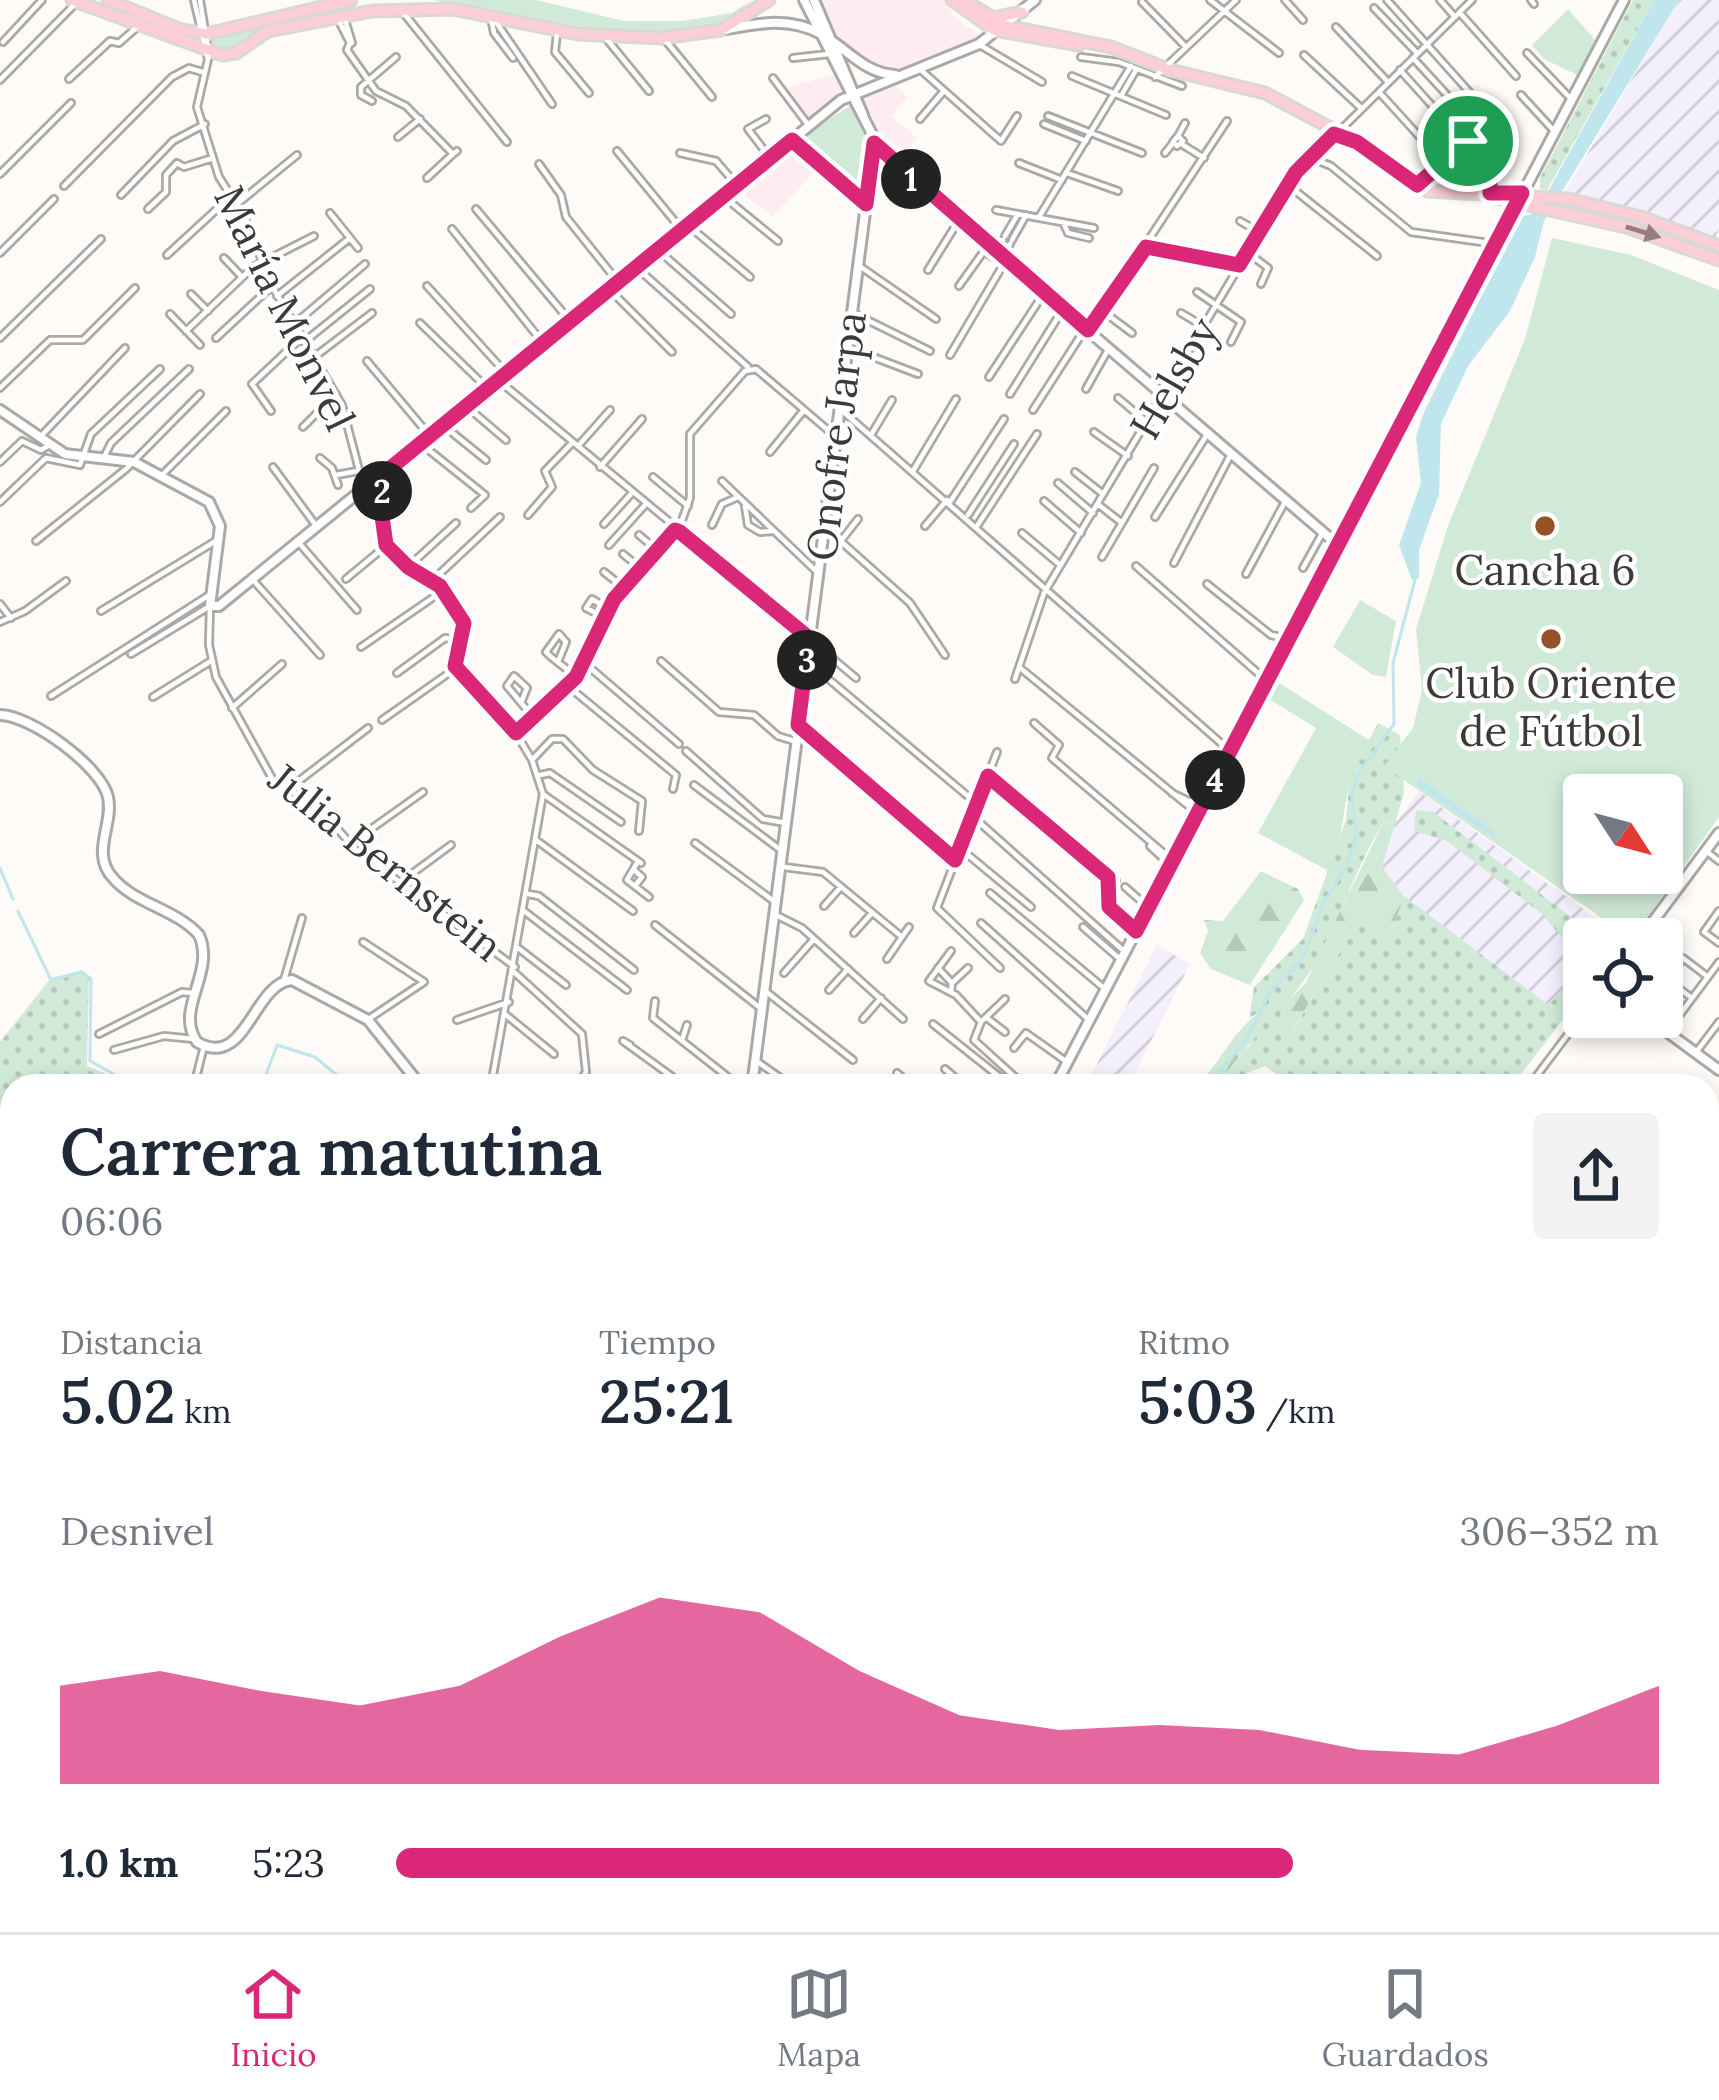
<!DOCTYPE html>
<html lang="es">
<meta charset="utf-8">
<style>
:root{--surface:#fff;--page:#f2f2f3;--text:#1f2937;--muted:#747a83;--line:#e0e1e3;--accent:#db2777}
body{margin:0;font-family:Lora,serif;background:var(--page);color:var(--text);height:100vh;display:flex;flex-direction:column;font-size:45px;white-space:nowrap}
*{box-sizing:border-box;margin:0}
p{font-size:39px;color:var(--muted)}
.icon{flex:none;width:66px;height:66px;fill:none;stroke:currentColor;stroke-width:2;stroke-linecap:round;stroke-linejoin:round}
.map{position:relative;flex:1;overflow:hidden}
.drawer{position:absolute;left:0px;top:1074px;width:1719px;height:858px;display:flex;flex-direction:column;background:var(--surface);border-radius:36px 36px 0 0;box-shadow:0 6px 18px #0003}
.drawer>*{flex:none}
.needle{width:78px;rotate:126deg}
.tools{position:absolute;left:1563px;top:774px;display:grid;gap:24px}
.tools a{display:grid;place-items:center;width:120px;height:120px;border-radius:12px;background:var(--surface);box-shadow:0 6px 18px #0003;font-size:60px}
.pin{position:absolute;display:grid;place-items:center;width:102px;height:102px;color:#fff;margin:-51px;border:6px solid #fff;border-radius:50%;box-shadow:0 3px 12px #0007}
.km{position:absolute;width:60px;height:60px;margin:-30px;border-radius:50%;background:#222;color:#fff;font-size:33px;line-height:60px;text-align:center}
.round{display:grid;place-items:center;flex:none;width:126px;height:126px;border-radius:12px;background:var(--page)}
.headline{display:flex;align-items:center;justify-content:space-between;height:204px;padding:0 60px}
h1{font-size:66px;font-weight:600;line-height:90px}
.metrics{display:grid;grid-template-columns:repeat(3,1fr);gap:18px;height:204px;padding:12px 60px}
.metrics div{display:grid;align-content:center}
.metrics b{font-size:60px;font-weight:600}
.metrics small{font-size:33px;font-weight:400}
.metrics p{font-size:33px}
.chart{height:336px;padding:24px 60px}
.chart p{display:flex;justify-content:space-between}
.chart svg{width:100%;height:216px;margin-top:12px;fill:var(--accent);opacity:.7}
ul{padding:0 60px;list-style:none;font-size:39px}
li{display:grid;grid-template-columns:192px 144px 1fr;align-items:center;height:90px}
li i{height:30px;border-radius:15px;background:var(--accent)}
.tabs{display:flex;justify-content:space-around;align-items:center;height:168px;border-top:3px solid var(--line);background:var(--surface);font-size:33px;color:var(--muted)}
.tabs a{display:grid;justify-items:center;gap:6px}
.tabs .active{color:var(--accent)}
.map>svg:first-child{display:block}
</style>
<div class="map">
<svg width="1719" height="1932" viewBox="0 0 1719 1932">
<defs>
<pattern id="industrial-furrows" width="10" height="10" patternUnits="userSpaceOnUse" patternTransform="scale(3)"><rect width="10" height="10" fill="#f3effc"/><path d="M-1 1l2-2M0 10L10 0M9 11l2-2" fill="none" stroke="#d1ced9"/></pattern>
<pattern id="grass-dots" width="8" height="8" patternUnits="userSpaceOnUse" patternTransform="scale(3)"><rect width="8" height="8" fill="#d0ead7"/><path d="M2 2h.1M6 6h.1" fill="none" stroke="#b4c9b9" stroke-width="1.8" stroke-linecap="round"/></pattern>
<pattern id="forest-firs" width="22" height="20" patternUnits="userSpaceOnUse" patternTransform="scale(3)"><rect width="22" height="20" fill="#d0ead7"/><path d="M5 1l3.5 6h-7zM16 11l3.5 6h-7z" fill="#b4c9b9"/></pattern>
</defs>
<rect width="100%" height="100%" fill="#fefaf8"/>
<path fill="#fdedf0" d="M 821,0 L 942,0 L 957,20 L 983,38 L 896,73 L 883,71 L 840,41 Z
M 837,74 L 846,94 L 810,123 L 786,88 Z
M 894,85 L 907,97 L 891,116 L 917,138 L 898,162 L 881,148 L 863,99 Z
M 790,152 L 815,171 L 772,217 L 741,192 Z"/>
<path fill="url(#industrial-furrows)" d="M 1679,0 L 1719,0 L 1719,229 L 1714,241 L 1564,193 Z
M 1419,791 L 1625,939 L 1584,939 L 1584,1000 L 1568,1021 L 1404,896 L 1382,867 L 1395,824 Z
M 1157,945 L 1190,964 L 1128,1086 L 1086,1086 Z"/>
<path fill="url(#grass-dots)" d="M 1633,0 L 1654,0 L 1547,190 L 1540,189 L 1540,178 Z
M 1378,723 L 1400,735 L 1404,793 L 1395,824 L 1383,823 C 1345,883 1333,957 1281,1008 L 1293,1030 L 1358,922 L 1390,936 L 1404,896 L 1548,1005 L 1564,989 L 1576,954 L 1541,913 L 1447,841 L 1414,831 L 1416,810 L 1433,812 L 1600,939 L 1584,939 L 1584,978 L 1572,996 L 1574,1005 L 1512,1086 L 1292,1086 L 1265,1066 L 1235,1078 L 1225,1073 L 1250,1045 L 1267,1008 L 1249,1018 L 1254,987 L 1303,939 L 1346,820 L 1350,774 Z
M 82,970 L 89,976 L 87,1066 L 136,1086 L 12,1086 L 12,1920 L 1707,1920 L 1707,1860 L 1719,1886 L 1719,1932 L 0,1932 L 0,1042 L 51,978 Z"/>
<path fill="url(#forest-firs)" d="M 1383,823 L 1395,824 L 1382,867 L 1404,896 L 1390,936 L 1358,923 L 1292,1031 L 1281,1022 L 1280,1008 L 1305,984 Z
M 1261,871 L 1298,889 L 1304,900 L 1250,985 L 1211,969 L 1200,953 L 1208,931 L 1204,920 L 1223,921 Z
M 1268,1007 L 1262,1029 L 1215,1086 L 1195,1086 C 1224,1062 1231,1028 1268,1007 Z"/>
<path fill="#d0ead7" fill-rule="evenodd" d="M 83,0 C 123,0 158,34 198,35 C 261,37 370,0 435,6 L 266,30 L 231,53 Z
M 432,0 L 536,0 L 624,21 L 683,21 L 732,13 L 752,0 L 717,28 L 664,33 L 583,27 Z
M 1568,9 L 1597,42 L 1579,76 L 1544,59 L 1532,45 Z
M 850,106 L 871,150 L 864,190 L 853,190 L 796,140 Z
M 1552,238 L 1631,255 L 1719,290 L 1719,817 L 1632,939 L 1384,766 L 1413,728 L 1422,690 L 1416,629 L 1448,526 L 1525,339 ZM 1584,795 L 1662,795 L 1662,873 L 1584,873 Z
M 1360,600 L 1396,621 L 1386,677 L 1373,675 L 1333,647 Z
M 1273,679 L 1372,742 C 1338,777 1350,828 1329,871 L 1258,833 L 1316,728 L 1264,696 Z
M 12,1787 L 12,1920 L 758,1920 L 749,1932 L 0,1932 L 0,1791 Z"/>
<path fill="#c0e6ed" d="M 1654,0 L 1679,0 L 1544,221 L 1535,257 L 1510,311 L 1468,366 L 1441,424 L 1439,494 L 1419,550 L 1419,578 L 1412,580 L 1399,545 L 1421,483 L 1416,437 L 1424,412 L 1520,217 L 1536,213 Z
M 1418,777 L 1495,832 L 1496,839 L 1416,785 Z"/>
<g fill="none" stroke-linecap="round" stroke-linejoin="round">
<path stroke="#c0e6ed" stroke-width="3" d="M 0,868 L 13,899
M 18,911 L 51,980 L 82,972 L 91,979 L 90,1061 L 135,1086
M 262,1086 L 277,1045 L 315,1057 L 350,1086
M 1208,1086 L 1247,1039 L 1270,992 L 1303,958 L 1323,904 L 1347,866 L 1356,838 L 1352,794 L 1359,772 L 1394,724 L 1393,663 L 1415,580
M 324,1932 L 334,1920"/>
<defs>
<path id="street" d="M 194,0 L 208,59
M 200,0 L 209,55 L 197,107 L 219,177 L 245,218 L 272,286 L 342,405 L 364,489
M 1210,0 L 1279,53
M 1285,0 L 1303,20
M 1387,0 L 1472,95
M 1440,0 L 1455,17
M 1531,0 L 1534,4
M 1142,2 L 1184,45
M 1374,8 L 1416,52
M 402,11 L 507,142
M 1460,13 L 1516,76
M 491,18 L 494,33 L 513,58
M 494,19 L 552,104
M 345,20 L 352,43
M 339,21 L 350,43 L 347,50 L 376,91 L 406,106 L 453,154 L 457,151
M 1336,27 L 1388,82
M 557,33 L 555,52 L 589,93
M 605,37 L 649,91
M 666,41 L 712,97
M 3,42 L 42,0
M 980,45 L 1042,82
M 1527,53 L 1572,100
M 1304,55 L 1361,108
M 1081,57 L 1119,62 L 1182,86
M 793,58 L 829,54
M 1413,58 L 1458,107
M 1400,70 L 1444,119
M 922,71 L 1001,141 L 1017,116
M 1072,76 L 1166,115
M 1155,77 L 1236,0
M 773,78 L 809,126
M 69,79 L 110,41 L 119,43 L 136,28
M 0,80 L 76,3
M 1379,92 L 1428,146
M 1521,95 L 1555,132
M 1121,96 L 1136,70
M 372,101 L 361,95 L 361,87 L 396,57
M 1048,116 L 1142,153
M 766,119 L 748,129 L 770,158
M 920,119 L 943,92
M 1044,124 L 1086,141
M 1178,136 L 1183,141 L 1177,146 L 1173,142 Z
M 1178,136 L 1185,123
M 398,137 L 420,119
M 792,140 L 865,203
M 1183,145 L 1204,158
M 617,151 L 681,229
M 680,153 L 716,161 L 735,183
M 1165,153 L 1173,143
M 1309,157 L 1331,166 L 1411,232 L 1496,244
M 1019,163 L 1062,180
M 539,164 L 561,195 L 566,217 L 618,282
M 1067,173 L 1118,191
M 0,174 L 71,103
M 427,178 L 453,154
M 1419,184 L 1478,132 L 1490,142 L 1490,193
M 1288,185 L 1377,256
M 64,186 L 172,77 L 189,68 L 202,72
M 121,195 L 173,141 L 205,124
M 723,196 L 778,241
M 237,204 L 297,155
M 148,209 L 166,192 L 166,175 L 177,163 L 184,167 L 213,158
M 476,209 L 570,321
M 996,210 L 1094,228
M 330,213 L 358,248
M 1039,217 L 1131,66
M 1240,221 L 1259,232
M 1063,222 L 1068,233 L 1089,238
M 690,227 L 750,277
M 452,229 L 543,343
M 1005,236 L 1018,214
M 1012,240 L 1026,215
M 1146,247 L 1239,265
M 659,251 L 731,314
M 1247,252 L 1268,268 L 1261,284
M 0,253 L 54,199
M 167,255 L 229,198
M 1002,257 L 1010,244
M 224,258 L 242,277
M 858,265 L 936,319
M 636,267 L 748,367
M 928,270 L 959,220
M 427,286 L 504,371
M 959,286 L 984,251 L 993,257 L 1003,240
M 609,289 L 672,352
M 1197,292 L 1241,322 L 1231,342
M 191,294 L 208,311
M 277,296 L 350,238
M 1104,312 L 1132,333
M 1181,313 L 1203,326
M 170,314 L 200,345
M 855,314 L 930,351
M 420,323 L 485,386
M 293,325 L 365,264
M 1089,330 L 1227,121
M 186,331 L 253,267 L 314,236
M 0,338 L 101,239
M 216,338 L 272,286
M 304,342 L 370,289
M 847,347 L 918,374
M 950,355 L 1006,260
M 313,358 L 372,313
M 367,361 L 429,435
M 989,377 L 1044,293
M 498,380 L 810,638
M 0,388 L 50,340 L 83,340 L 135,288
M 1086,389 L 1109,348
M 1010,394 L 1063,309
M 1118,398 L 1149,424
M 466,406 L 506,440
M 839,408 L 1230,751
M 1033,410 L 1085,329
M 271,411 L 252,384 L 301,338
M 444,426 L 486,460
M 303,427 L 336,394
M 1094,432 L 1128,456
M 42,435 L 125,348
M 871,435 L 892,400
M 420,443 L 485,495 L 471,508
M 578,446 L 610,410
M 770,452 L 804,410
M 104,457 L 111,443 L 189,369
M 320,458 L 332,468 L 338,485
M 0,462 L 22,441 L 41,450 L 48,446
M 273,467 L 317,527
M 600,467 L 642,419
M 913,471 L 956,399
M 1075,472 L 1103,494
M 162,475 L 226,411
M 336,475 L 358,471
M 653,477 L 688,506
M 377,479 L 387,545 L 408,567 L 440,586 L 464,623 L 455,666 L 516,733 L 532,760 L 543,794 L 491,1086
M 722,481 L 816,571
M 1058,483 L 1093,513
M 1044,501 L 1081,533
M 0,502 L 46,458 L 80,465 L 91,434 L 160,369
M 950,502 L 1004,419
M 1099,505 L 1122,523
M 745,506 L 748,525 L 760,532 L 773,531
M 528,515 L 552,487 L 545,471 L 572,443
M 968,515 L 1014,444
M 1155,517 L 1208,433
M 604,524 L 631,494
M 712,525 L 722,504 L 736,498
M 925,526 L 947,500
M 977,526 L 1037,434
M 827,529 L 910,603 L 945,655
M 1022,533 L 1059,564
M 639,535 L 657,550
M 36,541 L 126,469 L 200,394
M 840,542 L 858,519
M 299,543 L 357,610
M 609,545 L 645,505
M 623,554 L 640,568
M 1102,557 L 1154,468
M 1174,563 L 1230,456
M 1136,566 L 1267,681
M 408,567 L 456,523
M 1303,568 L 1323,532
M 604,572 L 623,587
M 1246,574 L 1286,500
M 346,579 L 387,545
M 253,580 L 320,655
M 433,580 L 500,517
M 1207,584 L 1271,635 L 1289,639
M 0,604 L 11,618
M 101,611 L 219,539
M 600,615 L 602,605 L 592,599 L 586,608 L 604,617
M 0,622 L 25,611 L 66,581
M 809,646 L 820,648 L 856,678
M 361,647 L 444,590
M 131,654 L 210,606 L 209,645 L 216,677 L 273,780 L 319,808 L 356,850 L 515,967
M 661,661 L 719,712 L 754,715 L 778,736 L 794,741
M 807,661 L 976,803
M 558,662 L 566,642 L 559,634 L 546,652 C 555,662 567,667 576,678
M 588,666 L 679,744
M 1019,667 L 1197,813
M 397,673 L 445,638 L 458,640
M 1015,679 L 1044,593 L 1292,178 L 1472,0
M 569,687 L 676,775 L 673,789
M 51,696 L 211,594
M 153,697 L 211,661
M 521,703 L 527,688 L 514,676 L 507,686 L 533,717
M 232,708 L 282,664
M 382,720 L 456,668
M 1034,723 L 1059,745 L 1052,758 L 1173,861
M 798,725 L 953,859
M 516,733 L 576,678 L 614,599 L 681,523 L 690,498 L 690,434 L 745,371 L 756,369 L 836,437
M 799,735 L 878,801
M 686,751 L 763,819 L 786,823
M 997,752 L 937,908 L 1000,968
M 532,760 L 552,739 L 563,739 L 593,770 L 642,801 L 639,831
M 540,775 L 550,773 L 621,822
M 989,777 L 1109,877
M 694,785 L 782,851
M 287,790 L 368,728
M 1172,793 L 1199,806
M 543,794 L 641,863
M 979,822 L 1125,952
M 536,840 L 633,911
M 695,843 L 775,902
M 350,844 L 423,792
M 1150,846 L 1168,863
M 961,849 L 1031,907
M 1706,851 L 1719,861
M 637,863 L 627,880 L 649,897
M 784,867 L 823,872 L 902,937 L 887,959
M 634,870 L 642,877 L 635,886
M 402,881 L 451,845
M 1111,884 L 1116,881 L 1112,875 L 1109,907 L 1134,929
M 1125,887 L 1148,907
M 990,893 L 1105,989
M 528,894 L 539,896 L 634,970
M 824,906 L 840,888
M 524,911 L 627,990
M 1719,911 L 1704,932 L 1719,943
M 774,914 L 802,928 L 903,1019
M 981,923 L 1089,1020
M 655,925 L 759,1007
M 1083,927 L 1121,960
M 854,933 L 872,913
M 902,937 L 909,927
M 363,942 L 424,982 L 370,1018
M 518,948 L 566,985
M 951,951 L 929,981 L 956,995 L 981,1022
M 938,968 L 952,983 L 951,992
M 514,972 L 582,1034 L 586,1072 L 579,1082
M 784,973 L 814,939
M 284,980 L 302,918
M 952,983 L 968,968
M 764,990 L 853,1060
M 829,990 L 848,969
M 1692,998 L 1667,980 L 1683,958 L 1708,977
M 1005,999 L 981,1022 L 974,1040 L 1025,1086
M 655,1001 L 653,1018 L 733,1081 L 752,1084
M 506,1015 L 554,1054
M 987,1018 L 1005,1032
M 863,1019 L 881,998
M 457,1020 L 509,1002
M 933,1024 L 1011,1086
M 1667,1032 L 1719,962
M 99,1034 L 182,992 L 192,993
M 682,1040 L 687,1025
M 630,1045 L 623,1041 L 685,1086
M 1014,1048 L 1026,1033 L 1067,1062
M 114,1050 L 164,1036 L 194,1039
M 1697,1051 L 1719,1022
M 755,1060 L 792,1086
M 945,1069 L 965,1086
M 897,1073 L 912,1086
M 592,1083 L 596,1086
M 194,1086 L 204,1046
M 1529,1086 L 1584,1013
M 1707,1291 L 1719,1275
M 1707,1348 L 1719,1341
M 1707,1385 L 1719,1387
M 1707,1456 L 1707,1468
M 1707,1548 L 1715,1549
M 1707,1743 L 1719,1735
M 1707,1793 L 1719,1774
M 1707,1795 L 1719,1811
M 1707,1850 L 1719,1865"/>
<path id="secondary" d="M 804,0 L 882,154 L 1338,545
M 814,0 L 863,115
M 727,29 C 760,23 789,17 821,34 C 847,48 863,73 895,75
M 0,410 L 65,454 L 134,462 L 209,502 L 220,526 L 210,606 L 219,606 L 841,100 L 979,44 L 1035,0
M 0,715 C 30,715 101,766 108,797 C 114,825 90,853 113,878 C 135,904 176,909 199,935 C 216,973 174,1009 197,1042 C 246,1071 253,983 292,980 L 368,1020 L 421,1086
M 1640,939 L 1719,833
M 1647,1017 L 1719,1070
M 752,1086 L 874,143
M 1055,1086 L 1624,0"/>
<path id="primary" d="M 72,0 L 222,55 L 236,53 L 268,31 L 372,11 L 453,9 L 578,34 L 660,38 L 721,30 L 769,0
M 108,0 L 181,30 L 207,34 L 351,0
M 952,0 L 994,30 L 1079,45
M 964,0 L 1006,26 L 1111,47 L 1170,70 L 1265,93 L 1357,142 L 1428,191 L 1568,199 L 1641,217 L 1719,246
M 992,18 L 1022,12
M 1488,196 L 1626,227 L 1719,260"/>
</defs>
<use href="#street" stroke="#aba8a5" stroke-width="10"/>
<use href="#secondary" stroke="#aba8a5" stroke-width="14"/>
<use href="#primary" stroke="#d8d8d7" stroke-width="15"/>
<use href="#street" stroke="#fff" stroke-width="4.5"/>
<use href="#secondary" stroke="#fff" stroke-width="8"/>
<use href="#primary" stroke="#feced7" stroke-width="9"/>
</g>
<defs><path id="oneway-solid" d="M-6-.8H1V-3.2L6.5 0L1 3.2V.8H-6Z" transform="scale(3)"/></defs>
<use fill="#937d80" href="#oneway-solid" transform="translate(1643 232) rotate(17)"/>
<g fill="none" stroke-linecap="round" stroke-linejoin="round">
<defs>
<path id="route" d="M 1478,132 L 1490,142 L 1490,193 L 1522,193 L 1136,931 L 1109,907 L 1108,877 L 988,776 L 955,860 L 798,725 L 809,638 L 680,532 L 675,530 L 614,599 L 576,677 L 516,733 L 455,666 L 464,623 L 440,586 L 408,567 L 386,545 L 377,479 L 792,140 L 866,204 L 874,143 L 1088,330 L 1146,247 L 1239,265 L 1296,172 L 1334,134 L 1357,142 L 1417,185 Z"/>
</defs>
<use href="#route" stroke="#fff" stroke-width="24"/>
<use href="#route" stroke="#db2777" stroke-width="15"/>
</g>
<g fill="#975127" stroke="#fff" stroke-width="4.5">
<circle cx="1545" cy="526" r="12"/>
<circle cx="1551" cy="639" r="12"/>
</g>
<g text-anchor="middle" stroke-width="9" stroke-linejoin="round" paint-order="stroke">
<g font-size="42" fill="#3c3a39" stroke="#fff">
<text transform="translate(285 308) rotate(64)" y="15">María Monvel</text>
<text transform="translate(1174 378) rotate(-60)" y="15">Helsby</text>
<text transform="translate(836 436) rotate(-83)" y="15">Onofre Jarpa</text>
<text transform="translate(386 862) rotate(39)" y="15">Julia Bernstein</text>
</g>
<g font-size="42" fill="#3c3a39" stroke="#fff">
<text x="1545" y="585">Cancha 6</text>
<text x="1551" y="698">Club Oriente<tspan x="1551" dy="48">de Fútbol</tspan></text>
</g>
</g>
</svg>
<div class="tools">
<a><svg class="needle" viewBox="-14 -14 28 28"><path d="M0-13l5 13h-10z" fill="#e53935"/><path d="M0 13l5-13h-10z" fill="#747a83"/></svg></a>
<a><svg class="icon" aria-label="locate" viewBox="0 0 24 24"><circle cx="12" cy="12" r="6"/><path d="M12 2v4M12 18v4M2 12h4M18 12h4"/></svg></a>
</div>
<div class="pin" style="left:1468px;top:141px;background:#1e9e55"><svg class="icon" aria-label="arrive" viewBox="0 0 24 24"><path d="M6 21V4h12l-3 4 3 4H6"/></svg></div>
<b class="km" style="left:911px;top:179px">1</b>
<b class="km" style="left:382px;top:491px">2</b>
<b class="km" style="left:807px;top:660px">3</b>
<b class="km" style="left:1215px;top:780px">4</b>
<section class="drawer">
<div class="headline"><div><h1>Carrera matutina</h1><p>06:06</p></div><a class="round"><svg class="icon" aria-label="share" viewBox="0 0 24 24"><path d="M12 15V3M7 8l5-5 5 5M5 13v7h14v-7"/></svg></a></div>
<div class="metrics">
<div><p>Distancia</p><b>5.02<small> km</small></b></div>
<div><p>Tiempo</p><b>25:21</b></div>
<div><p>Ritmo</p><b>5:03<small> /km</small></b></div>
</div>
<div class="chart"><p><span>Desnivel</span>306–352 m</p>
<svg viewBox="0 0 160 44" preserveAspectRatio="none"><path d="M0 44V24L10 21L20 25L30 28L40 24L50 14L60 6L70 9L80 21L90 30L100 33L110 32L120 33L130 37L140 38L150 32L160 24V44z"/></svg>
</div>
<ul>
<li><b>1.0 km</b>5:23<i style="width:71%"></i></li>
</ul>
</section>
</div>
<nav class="tabs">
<a class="active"><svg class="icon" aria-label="home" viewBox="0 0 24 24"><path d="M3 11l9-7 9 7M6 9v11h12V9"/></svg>Inicio</a>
<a><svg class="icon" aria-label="map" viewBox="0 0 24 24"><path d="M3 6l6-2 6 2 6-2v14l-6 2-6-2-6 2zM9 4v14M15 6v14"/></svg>Mapa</a>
<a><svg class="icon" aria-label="saved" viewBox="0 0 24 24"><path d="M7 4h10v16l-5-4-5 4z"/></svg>Guardados</a>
</nav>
